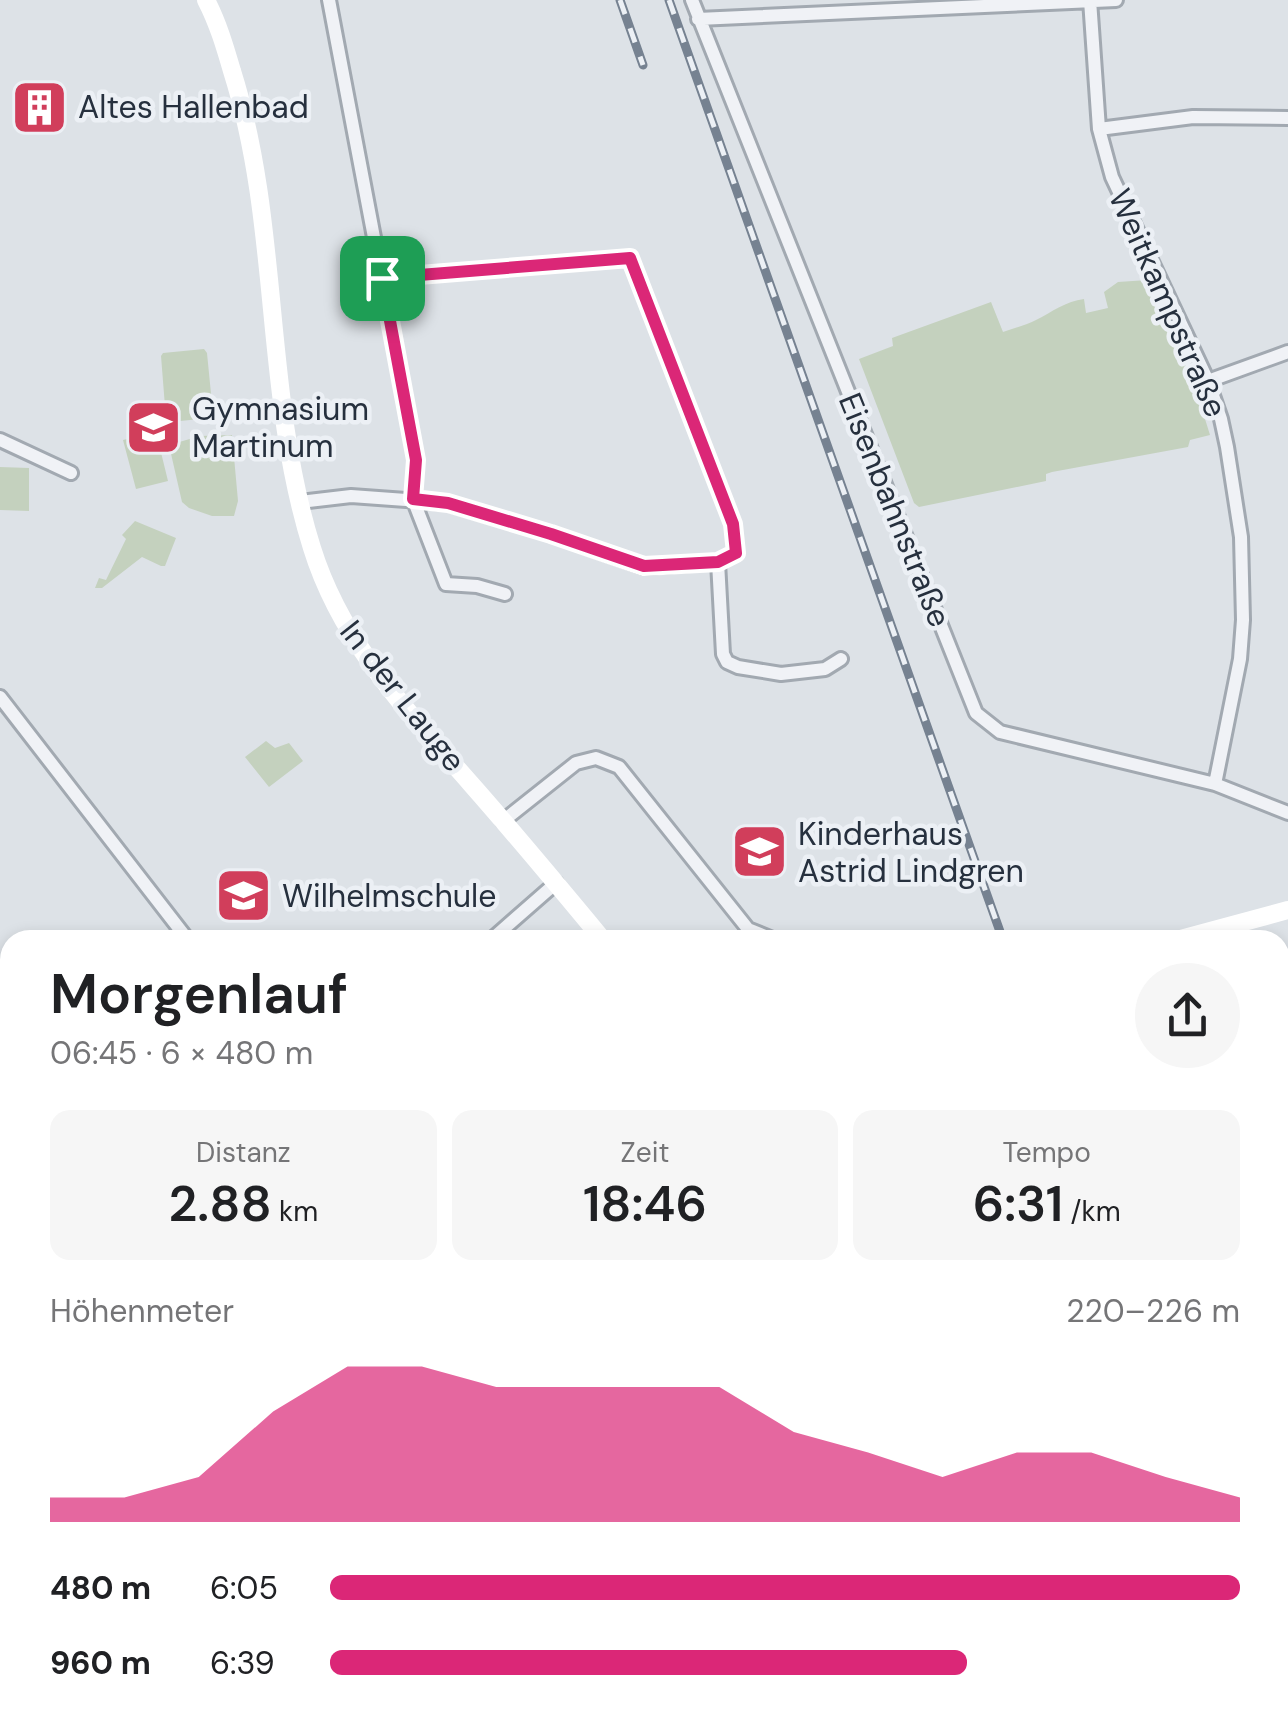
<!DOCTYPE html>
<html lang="de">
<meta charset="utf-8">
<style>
:root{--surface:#fff;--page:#f6f6f6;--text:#202124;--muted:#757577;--accent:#db2777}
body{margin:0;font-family:"DM Sans",sans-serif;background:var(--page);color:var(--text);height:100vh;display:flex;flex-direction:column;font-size:38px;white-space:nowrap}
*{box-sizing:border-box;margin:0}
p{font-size:32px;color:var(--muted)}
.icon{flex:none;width:55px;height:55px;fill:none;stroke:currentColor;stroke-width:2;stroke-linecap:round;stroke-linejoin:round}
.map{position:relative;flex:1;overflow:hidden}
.drawer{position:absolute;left:0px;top:930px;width:1290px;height:790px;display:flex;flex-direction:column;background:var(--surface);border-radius:30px 30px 0 0;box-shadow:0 5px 15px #0003}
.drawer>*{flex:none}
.pin{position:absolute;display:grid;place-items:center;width:85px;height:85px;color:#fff;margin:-42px;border-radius:20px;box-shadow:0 5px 15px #0006}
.round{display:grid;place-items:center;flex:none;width:105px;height:105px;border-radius:52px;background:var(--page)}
.overview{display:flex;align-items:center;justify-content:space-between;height:170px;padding:0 50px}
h1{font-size:55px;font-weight:600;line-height:75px}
.metrics{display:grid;grid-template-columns:repeat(3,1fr);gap:15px;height:170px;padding:10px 50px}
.metrics div{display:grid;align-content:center;border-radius:20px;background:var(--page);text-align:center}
.metrics b{font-size:50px;font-weight:600}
.metrics small{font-size:28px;font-weight:400}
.metrics p{font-size:28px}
.chart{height:280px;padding:20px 50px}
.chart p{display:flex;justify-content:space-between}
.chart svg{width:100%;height:180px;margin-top:10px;fill:var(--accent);opacity:.7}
ul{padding:0 50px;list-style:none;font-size:32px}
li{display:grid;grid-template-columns:160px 120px 1fr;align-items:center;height:75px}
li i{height:25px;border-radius:12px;background:var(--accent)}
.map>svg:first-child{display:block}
</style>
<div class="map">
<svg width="1288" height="1720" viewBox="0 0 1288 1720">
<rect width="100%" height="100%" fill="#dde2e7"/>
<path fill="#c4d1be" d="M 1148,280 L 1192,377 L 1210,435 L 1190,440 L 1188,447 L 1052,472 L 1046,474 L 1046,481 L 919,507 L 914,503 L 859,359 L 893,346 L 892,338 L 991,302 L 1003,332 C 1014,328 1026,325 1036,320 C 1052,312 1066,301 1084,299 L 1086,313 L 1108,308 L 1104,292 L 1118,282 Z
M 204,349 L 207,353 L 213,414 L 210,418 L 170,422 L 166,419 L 161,356 L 163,353 Z
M 156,432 L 168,481 L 136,489 L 123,440 Z
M 232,435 L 238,501 L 234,516 L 212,516 L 189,508 L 182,502 L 169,445 L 200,436 Z
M 0,467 L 29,468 L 29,511 L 0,510 Z
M 135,521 L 176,538 L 165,566 L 161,566 L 142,557 L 102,588 L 95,588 L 99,578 L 106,580 L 126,539 L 122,535 Z
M 266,741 L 275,748 L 289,743 L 303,761 L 269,787 L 245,757 Z"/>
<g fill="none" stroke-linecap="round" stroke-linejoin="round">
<defs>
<path id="street" d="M 329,0 L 416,459 L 413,499 L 446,584 L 477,586 L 505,594
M 692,0 L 976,713 L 1000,732 L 1215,784 L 1288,813
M 1090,0 L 1099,129 L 1112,177 L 1208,381 L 1221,419 L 1227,447 L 1241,537 L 1243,620 L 1240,659 L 1215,784
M 698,19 L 1116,0
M 1099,129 L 1193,117 L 1288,118
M 1208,381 L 1288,352
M 0,440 L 71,473
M 300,502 L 351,496 L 447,503 L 551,534 L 644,567 L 718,562 L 736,553 L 733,524 L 630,258 L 382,278
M 718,562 L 723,654 L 727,662 L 738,667 L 781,674 L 825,669 L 841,659
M 0,697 L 188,940
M 503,821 L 576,763 L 596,758 L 619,767 L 748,929 L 775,940
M 491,940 L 556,883
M 0,1001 L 10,1013
M 1280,1035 L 1288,1030
M 1280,1083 L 1288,1090
M 0,1257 L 10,1257
M 0,1313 L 10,1269
M 0,1634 L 10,1636
M 79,1710 L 84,1720
M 670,1710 L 685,1720
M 274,1720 L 284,1710
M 976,1720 L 982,1710"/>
</defs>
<use href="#street" stroke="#a2a9b1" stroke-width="18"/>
<use href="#street" stroke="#f0f2f6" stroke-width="12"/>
<path stroke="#fff" stroke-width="18" d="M 206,0 C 218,23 225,47 232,71 C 281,226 263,393 312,548 C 341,642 408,712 471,784 C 516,835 560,888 603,940
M 1177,940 L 1288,910
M 1141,1710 L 1145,1720
M 312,1720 L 322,1710"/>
<defs>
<path id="rail" d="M 620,0 L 643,65
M 669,0 L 1003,940
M 1275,1710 L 1279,1720"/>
</defs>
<use href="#rail" stroke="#768291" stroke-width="9"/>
<use href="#rail" stroke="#ecf0f5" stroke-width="5" stroke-dasharray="15" stroke-linecap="butt"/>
</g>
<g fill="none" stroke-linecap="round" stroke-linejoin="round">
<defs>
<path id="route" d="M 630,258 L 733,524 L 736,553 L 718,562 L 644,566 L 551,534 L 448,503 L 413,499 L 416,460 L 382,278 Z"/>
</defs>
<use href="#route" stroke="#fff" stroke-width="20"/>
<use href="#route" stroke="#db2777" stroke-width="12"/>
</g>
<defs>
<symbol id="building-square" viewBox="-11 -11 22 22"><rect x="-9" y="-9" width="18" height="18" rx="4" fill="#d13e5b" stroke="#ecf0f5"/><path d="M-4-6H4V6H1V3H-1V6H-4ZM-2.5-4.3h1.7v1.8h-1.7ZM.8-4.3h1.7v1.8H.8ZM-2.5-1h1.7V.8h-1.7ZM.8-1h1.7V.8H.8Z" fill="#fff"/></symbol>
<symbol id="school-square" viewBox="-11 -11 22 22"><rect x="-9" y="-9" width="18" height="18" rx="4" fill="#d13e5b" stroke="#ecf0f5"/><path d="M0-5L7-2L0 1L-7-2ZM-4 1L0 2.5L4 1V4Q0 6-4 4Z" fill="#fff"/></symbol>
</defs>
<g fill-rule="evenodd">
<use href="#building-square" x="8" y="76" width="63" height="63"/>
<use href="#school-square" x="122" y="396" width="63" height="63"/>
<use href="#school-square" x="728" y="820" width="63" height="63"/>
<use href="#school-square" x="212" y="864" width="63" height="63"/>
</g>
<g text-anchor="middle" stroke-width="9" stroke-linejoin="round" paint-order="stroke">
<g font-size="32" fill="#26303e" stroke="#ecf0f5" text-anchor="start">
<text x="78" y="118">Altes Hallenbad</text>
<text x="192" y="420">Gymnasium<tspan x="192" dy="37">Martinum</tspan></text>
<text x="798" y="845">Kinderhaus<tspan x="798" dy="37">Astrid Lindgren</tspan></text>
<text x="282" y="907">Wilhelmschule</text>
</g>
<g font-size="32" fill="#26303e" stroke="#ecf0f5">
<text transform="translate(1168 303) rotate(66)" y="11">Weitkampstraße</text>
<text transform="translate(895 510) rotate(68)" y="11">Eisenbahnstraße</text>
<text transform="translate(403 696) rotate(52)" y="11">In der Lauge</text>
</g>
</g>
</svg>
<div class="pin" style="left:382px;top:278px;background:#1e9e55"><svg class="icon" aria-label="arrive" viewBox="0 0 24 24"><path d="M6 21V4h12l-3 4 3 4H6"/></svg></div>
<section class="drawer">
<div class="overview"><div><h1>Morgenlauf</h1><p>06:45 · 6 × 480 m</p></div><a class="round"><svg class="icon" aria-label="share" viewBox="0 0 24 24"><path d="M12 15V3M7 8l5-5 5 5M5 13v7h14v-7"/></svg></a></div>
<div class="metrics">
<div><p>Distanz</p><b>2.88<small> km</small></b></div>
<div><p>Zeit</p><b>18:46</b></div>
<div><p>Tempo</p><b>6:31<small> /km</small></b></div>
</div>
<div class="chart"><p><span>Höhenmeter</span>220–226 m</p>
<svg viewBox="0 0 160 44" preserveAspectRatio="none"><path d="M0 44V38L10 38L20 33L30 17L40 6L50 6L60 11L70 11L80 11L90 11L100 22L110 27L120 33L130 27L140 27L150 33L160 38V44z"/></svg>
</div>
<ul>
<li><b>480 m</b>6:05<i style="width:100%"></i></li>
<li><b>960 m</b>6:39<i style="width:70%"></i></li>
</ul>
</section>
</div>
